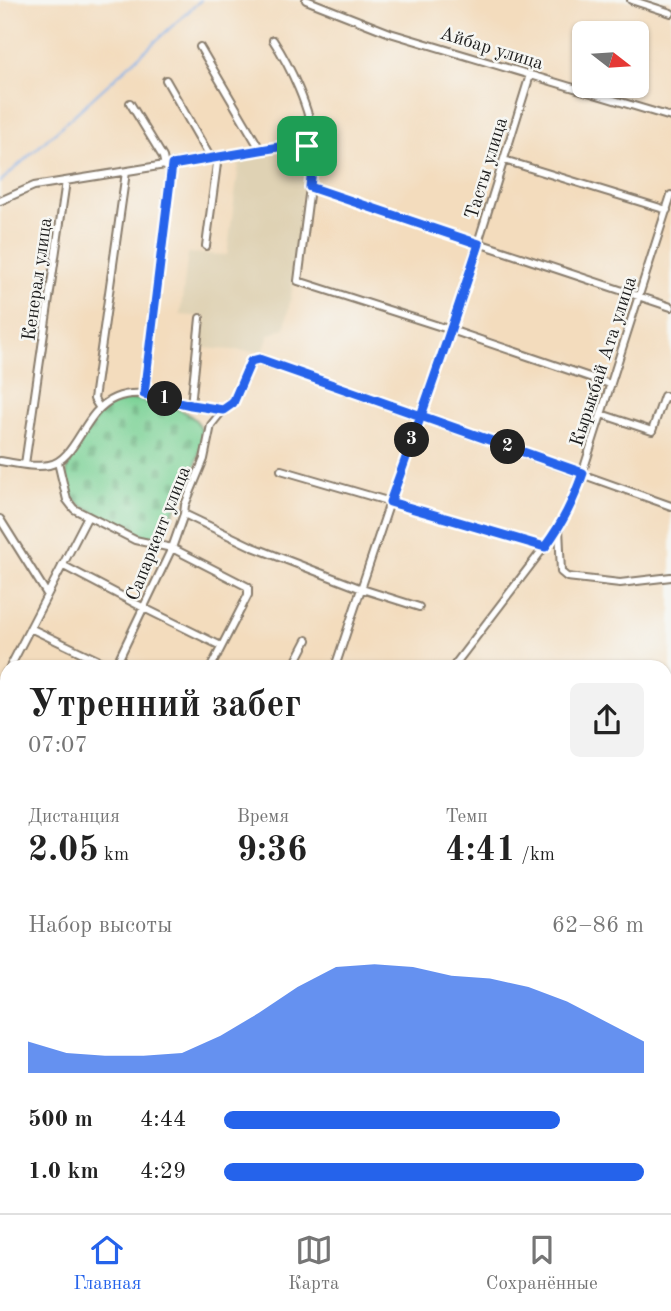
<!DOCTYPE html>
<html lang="ru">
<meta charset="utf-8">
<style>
:root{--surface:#fff;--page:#f2f2f2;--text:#222;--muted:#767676;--line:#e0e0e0;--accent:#2563eb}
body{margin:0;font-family:"Old Standard TT",serif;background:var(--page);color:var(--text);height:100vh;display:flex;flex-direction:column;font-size:26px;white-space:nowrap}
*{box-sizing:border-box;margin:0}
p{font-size:23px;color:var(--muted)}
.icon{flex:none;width:38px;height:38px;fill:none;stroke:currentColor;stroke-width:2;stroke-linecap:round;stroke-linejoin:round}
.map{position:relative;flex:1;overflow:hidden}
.drawer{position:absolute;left:0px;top:660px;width:672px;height:555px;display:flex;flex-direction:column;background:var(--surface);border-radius:21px 21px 0 0;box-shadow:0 2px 5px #0004}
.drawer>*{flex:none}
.needle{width:46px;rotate:107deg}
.tools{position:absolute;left:572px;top:21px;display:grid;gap:14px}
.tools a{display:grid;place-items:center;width:77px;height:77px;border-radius:10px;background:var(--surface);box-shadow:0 2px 5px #0004;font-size:35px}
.pin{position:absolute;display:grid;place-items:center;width:60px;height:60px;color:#fff;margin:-30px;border-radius:14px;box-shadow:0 4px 10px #0006}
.km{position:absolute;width:35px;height:35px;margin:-18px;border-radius:50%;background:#222;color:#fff;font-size:19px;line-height:35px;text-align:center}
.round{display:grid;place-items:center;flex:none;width:74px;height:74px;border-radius:10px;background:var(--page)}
.head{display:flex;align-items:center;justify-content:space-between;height:119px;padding:0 28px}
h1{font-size:38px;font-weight:700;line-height:52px}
.figures{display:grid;grid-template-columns:repeat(3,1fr);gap:10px;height:119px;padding:7px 28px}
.figures div{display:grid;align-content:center}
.figures b{font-size:35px;font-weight:700}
.figures small{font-size:19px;font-weight:400}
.figures p{font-size:19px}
.chart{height:196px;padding:14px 28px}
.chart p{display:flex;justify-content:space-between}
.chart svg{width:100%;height:126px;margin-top:7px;fill:var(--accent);opacity:.7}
ul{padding:0 28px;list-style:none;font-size:23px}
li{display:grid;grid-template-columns:112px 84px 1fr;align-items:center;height:52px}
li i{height:18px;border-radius:9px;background:var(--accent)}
.dock{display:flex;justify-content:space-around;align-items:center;height:98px;border-top:2px solid var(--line);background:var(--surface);font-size:19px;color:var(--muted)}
.dock a{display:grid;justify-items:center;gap:4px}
.dock .on{color:var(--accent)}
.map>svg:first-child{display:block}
</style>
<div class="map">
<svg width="671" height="1213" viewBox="0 0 671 1213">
<defs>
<pattern id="cemetery-stones" width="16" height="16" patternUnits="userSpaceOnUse" patternTransform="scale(1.75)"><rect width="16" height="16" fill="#7cd296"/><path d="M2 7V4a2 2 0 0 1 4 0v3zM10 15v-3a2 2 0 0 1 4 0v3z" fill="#6bb481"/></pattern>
</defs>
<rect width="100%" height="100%" fill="#f6f6f2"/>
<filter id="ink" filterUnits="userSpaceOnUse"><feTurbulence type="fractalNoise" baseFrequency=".0143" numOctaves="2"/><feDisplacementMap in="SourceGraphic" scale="14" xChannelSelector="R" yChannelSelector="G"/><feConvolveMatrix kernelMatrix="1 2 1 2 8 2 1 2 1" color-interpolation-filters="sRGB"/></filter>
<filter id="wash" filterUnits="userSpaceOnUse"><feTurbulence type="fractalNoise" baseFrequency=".00686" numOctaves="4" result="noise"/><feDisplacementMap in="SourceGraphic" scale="28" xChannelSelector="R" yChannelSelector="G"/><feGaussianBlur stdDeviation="1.57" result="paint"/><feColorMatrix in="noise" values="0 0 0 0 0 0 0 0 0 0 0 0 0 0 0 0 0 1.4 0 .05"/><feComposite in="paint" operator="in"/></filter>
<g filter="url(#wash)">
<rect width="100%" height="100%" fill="#f3dcbd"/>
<path fill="#dfd2b4" d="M 295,150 L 302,152 L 307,158 L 293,285 L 285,328 L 269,335 L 263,352 L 201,348 L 206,317 L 180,315 L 188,253 L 227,255 L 240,157 Z"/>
<path fill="url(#cemetery-stones)" stroke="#4c7759" stroke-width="2" d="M 135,399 C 154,400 201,410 202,434 C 204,461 172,514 159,539 C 152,538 145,537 138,534 C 126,529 77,507 72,497 C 68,491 66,477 67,470 C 68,459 95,418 104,410 C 113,402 123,401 135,399 Z"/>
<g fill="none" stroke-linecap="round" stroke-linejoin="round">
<path stroke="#7faee9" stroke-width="2" d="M 0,182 L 201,0"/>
<path stroke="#7faee9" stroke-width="10" d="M 665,754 L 671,753"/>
</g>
</g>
<g filter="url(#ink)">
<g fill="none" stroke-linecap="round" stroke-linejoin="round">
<defs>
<path id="minor" d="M 306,0 L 390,33 L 671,117
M 631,0 L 671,13
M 273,40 C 290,66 311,110 313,141 L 307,146 L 311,151 L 312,158 L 310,187 L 298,281 L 451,330 L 610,384
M 200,47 L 260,149
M 166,80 L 210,157
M 130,103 L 163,157 L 165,166
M 504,160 L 667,210
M 310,187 L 671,307
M 0,201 L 34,186 L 296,144 L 307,146
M 206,246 L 218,156
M 144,394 L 171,165
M 191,405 L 200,318
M 99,407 L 94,399 L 126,172
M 601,414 L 652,431 L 664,396 L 671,398
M 0,461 C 15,463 33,468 49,465 C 77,460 83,411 115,398 C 143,386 177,403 205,408 C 212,409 220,411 226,408 C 238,402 245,374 251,361 L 259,359 L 671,506
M 58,462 L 67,500 L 74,509 L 135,540 L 172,548 L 248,587 L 248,595 L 211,667
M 25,464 L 66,181
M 281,470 L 545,547
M 184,514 L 253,547 L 362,589 L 419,607
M 0,519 L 47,594
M 559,528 L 561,572 L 567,577 L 620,583 L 671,577
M 62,565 L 144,608 L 221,646
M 30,628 L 112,667
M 10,667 L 88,516
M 115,667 L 172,548 L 184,514 L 185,505 L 204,459 L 211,425 L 223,410
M 293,667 L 307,640
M 335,667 L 390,502 L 451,330 L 530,75
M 453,667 L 559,528 L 575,496 L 671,195
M 0,686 L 7,672
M 0,855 L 7,841
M 665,929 L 671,921
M 665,1047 L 671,1038
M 665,1113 L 671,1117
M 665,1189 L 671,1179
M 442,1213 L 447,1208
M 478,1213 L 480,1211
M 560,1213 L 563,1208
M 650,1213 L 653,1208"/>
</defs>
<use href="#minor" stroke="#887c6c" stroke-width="10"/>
<use href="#minor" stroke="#fff" stroke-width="6"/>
</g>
</g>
<g fill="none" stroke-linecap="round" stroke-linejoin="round" filter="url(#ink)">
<defs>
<path id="route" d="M 307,146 L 296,144 L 172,165 L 144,394 L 191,405 L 223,410 L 233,403 L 251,361 L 259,359 L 583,473 C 573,502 563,522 545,547 L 390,502 C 421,417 451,331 479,244 L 310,187 C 311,173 316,157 307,146"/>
</defs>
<use href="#route" stroke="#fff" stroke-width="14"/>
<use href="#route" stroke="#2563eb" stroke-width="9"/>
</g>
<g text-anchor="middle" stroke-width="5" stroke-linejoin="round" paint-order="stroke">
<g font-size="19" fill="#1c1c1c" stroke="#f6f6f2">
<text transform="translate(492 47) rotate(17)" y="7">Айбар улица</text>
<text transform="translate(485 168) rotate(-73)" y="7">Тасты улица</text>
<text transform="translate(36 279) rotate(-82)" y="7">Кенерал улица</text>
<text transform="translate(602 361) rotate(-72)" y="7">Кырыкбай Ата улица</text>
<text transform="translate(157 533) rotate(-68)" y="7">Сапаркент улица</text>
</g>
</g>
</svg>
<div class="tools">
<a><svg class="needle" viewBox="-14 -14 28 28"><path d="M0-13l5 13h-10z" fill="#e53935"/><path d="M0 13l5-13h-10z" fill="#767676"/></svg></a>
</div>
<div class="pin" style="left:307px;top:146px;background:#1e9e55"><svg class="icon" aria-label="arrive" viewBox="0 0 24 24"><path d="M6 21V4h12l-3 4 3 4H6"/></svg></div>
<b class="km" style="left:165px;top:399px">1</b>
<b class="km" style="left:508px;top:447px">2</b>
<b class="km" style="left:412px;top:440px">3</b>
<section class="drawer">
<div class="head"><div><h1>Утренний забег</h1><p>07:07</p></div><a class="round"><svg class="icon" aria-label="share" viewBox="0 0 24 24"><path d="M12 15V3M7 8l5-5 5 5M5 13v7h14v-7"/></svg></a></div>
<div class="figures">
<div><p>Дистанция</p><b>2.05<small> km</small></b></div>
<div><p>Время</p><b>9:36</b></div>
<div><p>Темп</p><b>4:41<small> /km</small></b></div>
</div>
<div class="chart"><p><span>Набор высоты</span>62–86 m</p>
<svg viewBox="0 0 160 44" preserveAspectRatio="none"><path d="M0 44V33L10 37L20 38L30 38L40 37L50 31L60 23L70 14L80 7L90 6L100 7L110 10L120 11L130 14L140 19L150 26L160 33V44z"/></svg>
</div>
<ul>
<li><b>500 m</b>4:44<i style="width:80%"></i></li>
<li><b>1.0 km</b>4:29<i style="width:100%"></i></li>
</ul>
</section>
</div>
<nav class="dock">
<a class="on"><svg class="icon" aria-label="home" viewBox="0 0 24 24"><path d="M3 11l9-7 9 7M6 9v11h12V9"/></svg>Главная</a>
<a><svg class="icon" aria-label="map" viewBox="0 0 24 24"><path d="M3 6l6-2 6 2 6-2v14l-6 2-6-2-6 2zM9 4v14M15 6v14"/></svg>Карта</a>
<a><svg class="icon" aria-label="saved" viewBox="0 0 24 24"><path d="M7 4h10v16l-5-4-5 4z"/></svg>Сохранённые</a>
</nav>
